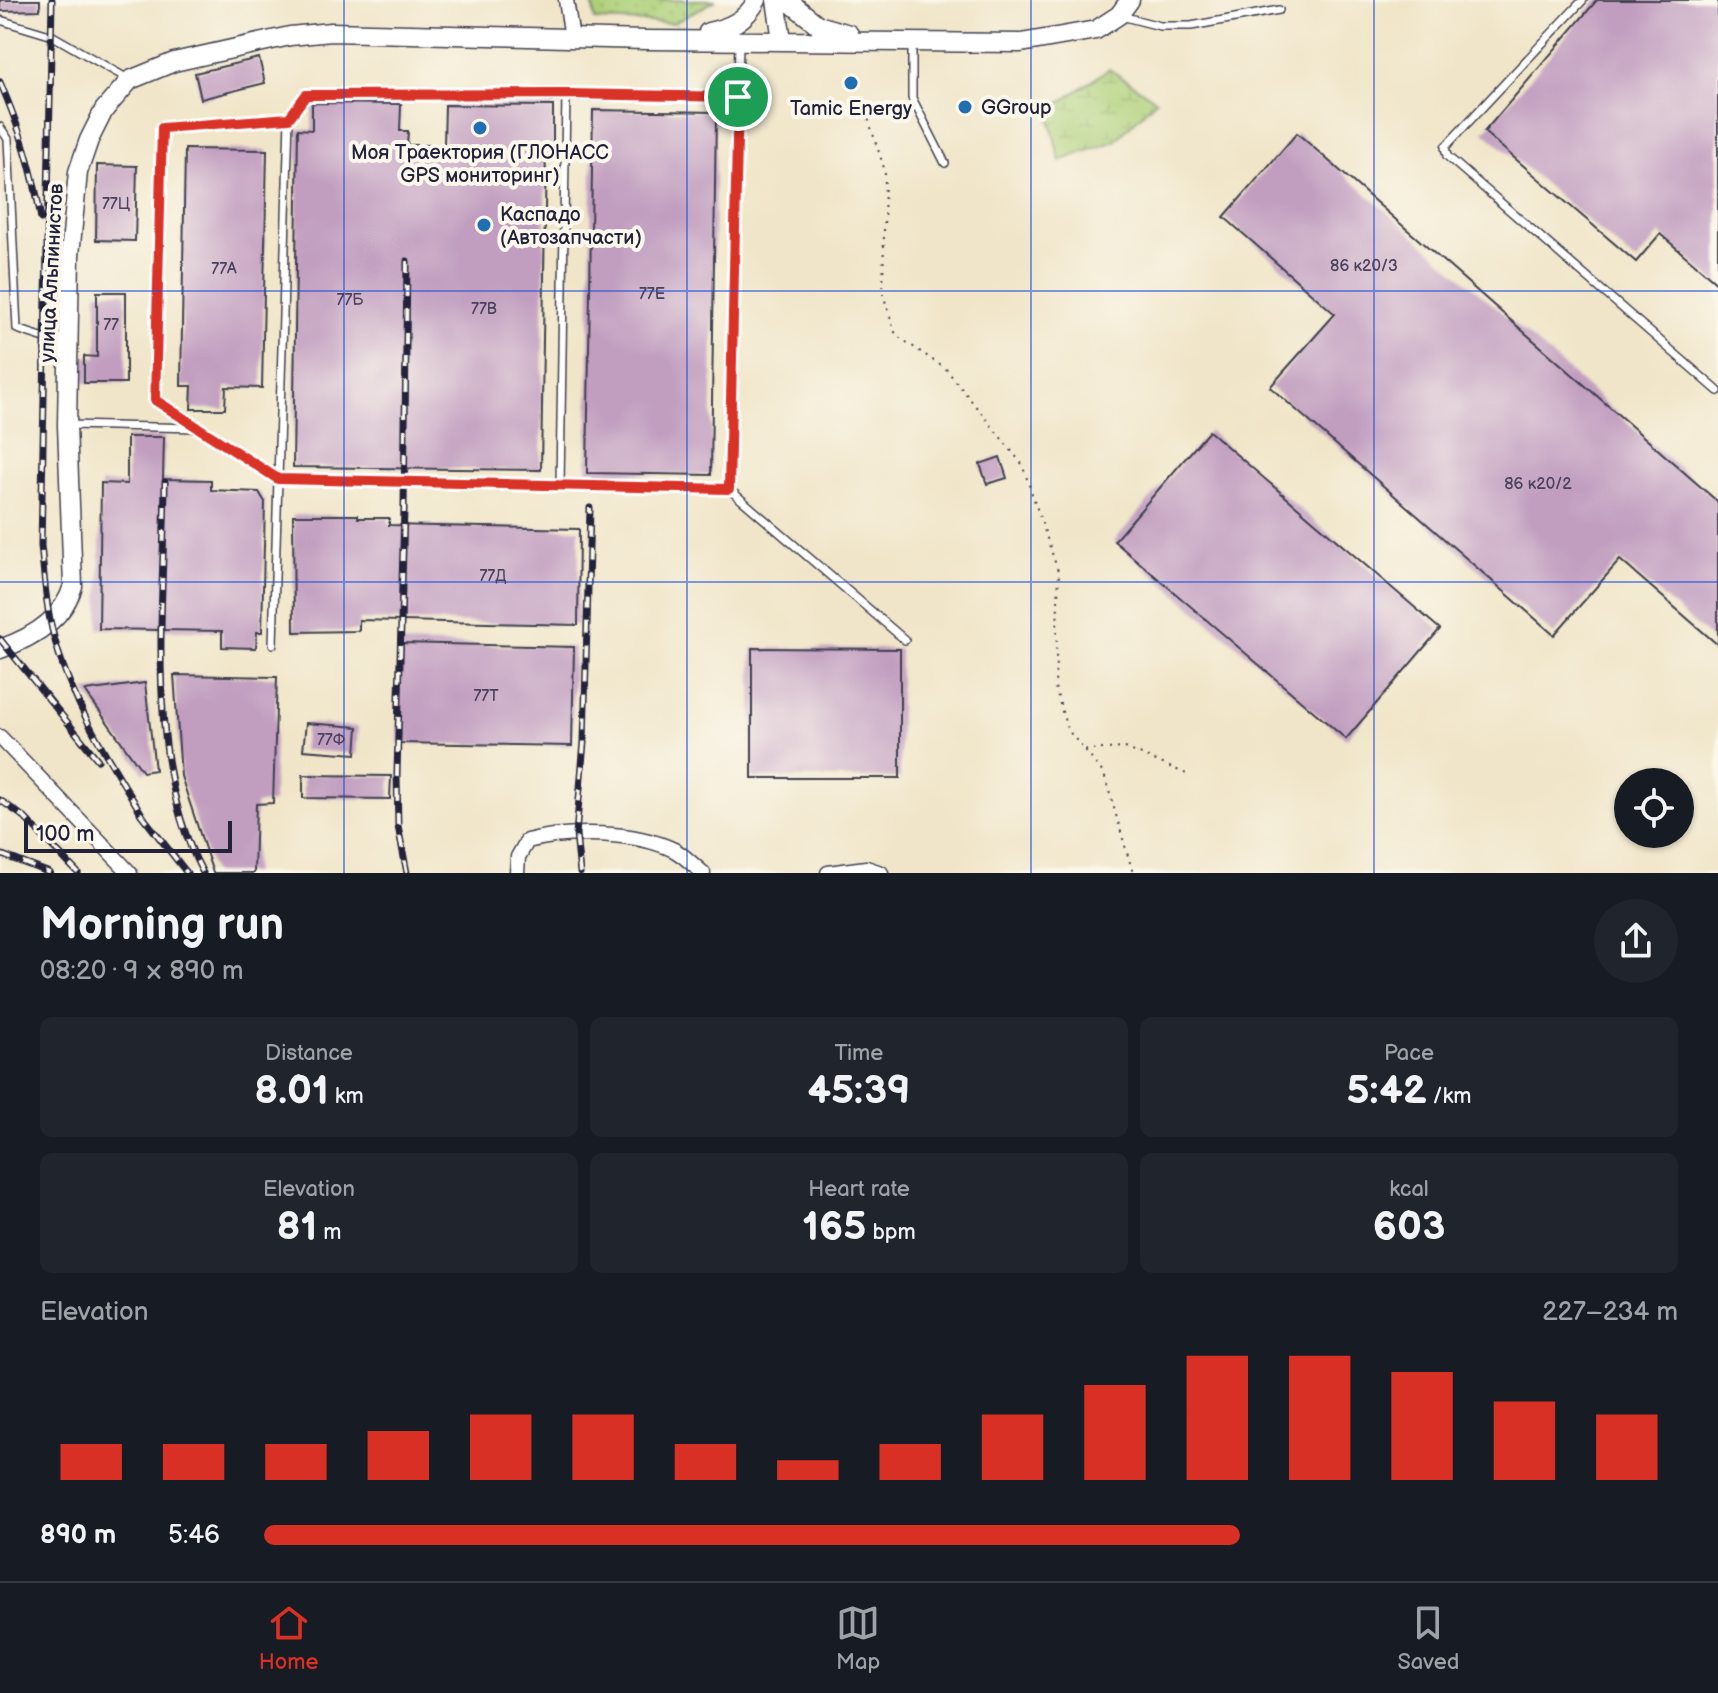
<!DOCTYPE html>
<meta charset="utf-8">
<style>
:root{--surface:#171b24;--page:#20242c;--text:#f1f3f6;--muted:#9ea1a6;--line:#363941;--accent:#d93025}
body{margin:0;font-family:"Balsamiq Sans",sans-serif;background:var(--page);color:var(--text);height:100vh;display:flex;flex-direction:column;font-size:30px;white-space:nowrap}
*{box-sizing:border-box;margin:0}
p{font-size:26px;color:var(--muted)}
.icon{flex:none;width:44px;height:44px;fill:none;stroke:currentColor;stroke-width:2;stroke-linecap:round;stroke-linejoin:round}
.map{position:relative;height:873px;overflow:hidden}
.side{display:flex;flex-direction:column;background:var(--surface);flex:1}
.side>*{flex:none}
.fabs{position:absolute;left:1614px;top:768px;display:grid;gap:16px}
.fabs a{display:grid;place-items:center;width:80px;height:80px;border-radius:50%;background:var(--surface);box-shadow:0 2px 6px #0004;font-size:40px}
.scale{position:absolute;left:24px;bottom:20px;width:208px;box-sizing:border-box;padding-left:8px;border:4px solid #22223b;border-top:0;font-size:22px;line-height:28px;white-space:nowrap;color:#22223b;-webkit-text-stroke:6px #fbf7ec;paint-order:stroke}
.pin{position:absolute;display:grid;place-items:center;width:68px;height:68px;color:#fff;margin:-34px;border:4px solid #fff;border-radius:50%;box-shadow:0 2px 8px #0007}
.round{display:grid;place-items:center;flex:none;width:84px;height:84px;border-radius:42px;background:var(--page)}
.headline{display:flex;align-items:center;justify-content:space-between;height:136px;padding:0 40px}
h1{font-size:44px;font-weight:700;line-height:60px}
.figures{display:grid;grid-template-columns:repeat(3,1fr);gap:12px;height:136px;padding:8px 40px}
.figures div{display:grid;align-content:center;border-radius:12px;background:var(--page);text-align:center}
.figures b{font-size:40px;font-weight:700}
.figures small{font-size:22px;font-weight:400}
.figures p{font-size:22px}
.chart{height:224px;padding:16px 40px}
.chart p{display:flex;justify-content:space-between}
.chart svg{width:100%;height:144px;margin-top:8px;stroke:var(--accent);stroke-width:6}
ul{padding:0 40px;list-style:none;font-size:26px}
li{display:grid;grid-template-columns:128px 96px 1fr;align-items:center;height:60px}
li i{height:20px;border-radius:10px;background:var(--accent)}
.tabs{display:flex;justify-content:space-around;align-items:center;height:112px;border-top:2px solid var(--line);background:var(--surface);font-size:22px;color:var(--muted)}
.tabs a{display:grid;justify-items:center;gap:4px}
.tabs .on{color:var(--accent)}
.map>svg:first-child{display:block}
</style>
<div class="map">
<svg width="1718" height="873" viewBox="0 0 1718 873">
<defs>
<pattern id="grass-dots" width="8" height="8" patternUnits="userSpaceOnUse" patternTransform="scale(2)"><rect width="8" height="8" fill="#aed079"/><path d="M2 2h.1M6 6h.1" fill="none" stroke="#95b26a" stroke-width="1.8" stroke-linecap="round"/></pattern>
<pattern id="wetland-marsh" width="20" height="14" patternUnits="userSpaceOnUse" patternTransform="scale(2)"><rect width="20" height="14" fill="#aed079"/><path d="M1 5h8M5 5V1M11 12h8M15 12V8" fill="none" stroke="#95b26a"/></pattern>
</defs>
<rect width="100%" height="100%" fill="#fbf7ec"/>
<filter id="ink" filterUnits="userSpaceOnUse"><feTurbulence type="fractalNoise" baseFrequency=".0125" numOctaves="2"/><feDisplacementMap in="SourceGraphic" scale="16" xChannelSelector="R" yChannelSelector="G"/><feConvolveMatrix kernelMatrix="1 2 1 2 8 2 1 2 1" color-interpolation-filters="sRGB"/></filter>
<filter id="wash" filterUnits="userSpaceOnUse"><feTurbulence type="fractalNoise" baseFrequency=".006" numOctaves="4" result="noise"/><feDisplacementMap in="SourceGraphic" scale="32" xChannelSelector="R" yChannelSelector="G"/><feGaussianBlur stdDeviation="1.8" result="paint"/><feColorMatrix in="noise" values="0 0 0 0 0 0 0 0 0 0 0 0 0 0 0 0 0 1.4 0 .05"/><feComposite in="paint" operator="in"/></filter>
<g filter="url(#wash)">
<rect width="100%" height="100%" fill="#f0e5c8"/>
<path fill="url(#grass-dots)" stroke="#68795a" stroke-width="2" d="M 592,0 L 716,0 L 674,23 L 595,20 Z"/>
<path fill="url(#wetland-marsh)" stroke="#68795a" stroke-width="2" d="M 1109,69 L 1156,100 L 1115,141 L 1060,161 L 1048,111 Z"/>
<g id="blocks">
<path fill="#c19ec0" d="M 0,0 L 40,0 L 40,10 L 0,11 Z
M 1597,0 L 1718,0 L 1718,284 L 1660,234 L 1636,262 L 1484,132 Z
M 259,58 L 265,83 L 201,99 L 195,73 Z
M 312,103 L 401,104 L 400,131 L 408,131 L 407,145 L 444,145 L 445,105 L 553,106 L 553,147 L 546,147 L 541,470 L 293,467 L 298,129 L 312,130 Z
M 593,110 L 716,112 L 711,475 L 587,473 Z
M 1297,133 L 1718,502 L 1718,645 L 1620,560 L 1554,635 L 1270,387 L 1335,314 L 1224,217 Z
M 185,149 L 267,150 L 262,388 L 226,387 L 225,409 L 191,409 L 192,386 L 181,386 Z
M 97,165 L 137,166 L 135,241 L 96,240 Z
M 97,292 L 126,292 L 126,383 L 84,383 L 84,356 L 97,357 Z
M 1209,431 L 1440,629 L 1346,739 L 1114,541 Z
M 127,437 L 164,437 L 163,479 L 211,480 L 211,490 L 259,492 L 265,502 L 262,632 L 257,632 L 256,648 L 222,647 L 222,631 L 99,629 L 101,483 L 127,484 Z
M 1000,457 L 1007,478 L 987,484 L 980,464 Z
M 293,515 L 358,515 L 358,518 L 389,518 L 389,525 L 579,529 L 578,625 L 359,620 L 359,631 L 294,632 Z
M 400,643 L 574,647 L 572,746 L 398,743 Z
M 752,648 L 900,649 L 900,778 L 752,778 Z
M 174,675 L 277,677 L 273,803 L 256,804 L 254,873 L 213,873 L 181,776 Z
M 145,683 L 155,770 L 143,772 L 85,691 Z
M 306,723 L 358,727 L 356,754 L 303,750 Z
M 303,775 L 391,776 L 390,799 L 303,798 Z"/>
</g>
</g>
<g filter="url(#ink)">
<use href="#blocks" fill-opacity="0" stroke="#413f50" stroke-width="2"/>
<g fill="none" stroke-linecap="round" stroke-linejoin="round">
<defs>
<path id="service" d="M 1583,0 L 1445,147 L 1447,156 L 1718,391
M 1121,16 L 1160,26 L 1191,26 L 1279,10
M 0,20 L 53,36 L 128,79
M 912,43 L 912,98 L 945,163
M 738,97 L 306,95 L 289,118 L 162,128 L 155,400 L 278,479 L 729,489 L 905,640
M 0,127 L 8,139 L 17,329 L 66,345
M 69,425 L 197,428
M 560,485 L 566,94
M 729,489 L 739,42
M 273,644 L 289,118"/>
<path id="minor" d="M 566,0 L 572,38
M 0,737 L 130,873
M 517,873 L 518,857 L 527,841 C 568,830 635,831 674,850 C 684,855 694,866 703,873
M 828,873 L 866,868 L 881,873"/>
<path id="secondary" d="M 776,0 L 782,40
M 787,0 L 818,25 L 849,34
M 708,32 C 730,28 746,20 757,0
M 0,649 C 32,638 63,620 73,586 L 67,425 L 70,255 L 78,172 L 89,140 L 104,110 L 130,80 L 174,62 L 290,36 L 331,32 L 646,40 L 1021,43 L 1096,30 L 1119,15 L 1130,0"/>
</defs>
<use href="#service" stroke="#413f50" stroke-width="10"/>
<use href="#minor" stroke="#413f50" stroke-width="17"/>
<use href="#secondary" stroke="#413f50" stroke-width="21"/>
<path stroke="#413f50" stroke-width="2" stroke-dasharray="2 6" stroke-linecap="butt" d="M 866,112 L 885,171 L 883,294 L 896,335 L 946,369 L 1022,464 L 1059,574 L 1055,687 L 1067,729 L 1104,774 L 1133,873
M 1085,750 L 1125,748 L 1189,775"/>
<use href="#service" stroke="#fff" stroke-width="7"/>
<use href="#minor" stroke="#fff" stroke-width="14"/>
<use href="#secondary" stroke="#fff" stroke-width="18"/>
<defs>
<path id="rail" d="M 52,0 L 41,546 C 44,571 45,596 50,620 C 65,694 108,758 146,821
M 0,82 C 20,129 33,169 41,219
M 407,261 L 404,509 L 397,774 L 398,826 L 407,873
M 165,482 C 164,604 144,764 203,873
M 0,639 L 98,760
M 0,800 L 24,817 L 78,873
M 140,813 L 187,873
M 0,854 L 50,873
M 580,873 L 576,834 L 584,742 L 590,508"/>
</defs>
<use href="#rail" stroke="#22223b" stroke-width="7"/>
<use href="#rail" stroke="#fbf7ec" stroke-width="4" stroke-dasharray="12" stroke-linecap="butt"/>
</g>
</g>
<g fill="none" stroke-linecap="round" stroke-linejoin="round" filter="url(#ink)">
<defs>
<path id="route" d="M 566,94 L 738,97 L 729,489 L 278,479 L 155,400 L 162,128 L 289,118 L 306,95 Z"/>
</defs>
<use href="#route" stroke="#fff" stroke-width="16"/>
<use href="#route" stroke="#d93025" stroke-width="10"/>
</g>
<path fill="none" stroke="#1d4ed8" stroke-width="2" stroke-opacity="0.55" d="M 344,0 L 344,873M 687,0 L 687,873M 1031,0 L 1031,873M 1374,0 L 1374,873M 0,291 L 1718,291M 0,582 L 1718,582"/>
<g fill="#1f6fb2" stroke="#fbf7ec" stroke-width="3">
<circle cx="851" cy="83" r="8"/>
<circle cx="965" cy="107" r="8"/>
<circle cx="480" cy="128" r="8"/>
<circle cx="484" cy="225" r="8"/>
</g>
<g text-anchor="middle" stroke-width="8" stroke-linejoin="round" paint-order="stroke">
<g font-size="16" fill="#4a415c">
<text x="116" y="209">77Ц</text>
<text x="1364" y="271">86 к20/3</text>
<text x="224" y="274">77А</text>
<text x="652" y="299">77Е</text>
<text x="350" y="305">77Б</text>
<text x="484" y="314">77В</text>
<text x="111" y="330">77</text>
<text x="1538" y="489">86 к20/2</text>
<text x="493" y="581">77Д</text>
<text x="486" y="701">77Т</text>
<text x="331" y="745">77Ф</text>
</g>
<g font-size="20" fill="#22223b" stroke="#fbf7ec" text-anchor="start">
<text x="981" y="114">GGroup</text>
<text x="851" y="115" text-anchor="middle">Tamic Energy</text>
<text x="480" y="159" text-anchor="middle">Моя Траектория (ГЛОНАСС<tspan x="480" dy="23">GPS мониторинг)</tspan></text>
<text x="500" y="221">Каспадо<tspan x="500" dy="23">(Автозапчасти)</tspan></text>
</g>
<g font-size="20" fill="#22223b" stroke="#fbf7ec">
<text transform="translate(51 273) rotate(-87)" y="7">улица Альпинистов</text>
</g>
</g>
</svg>
<div class="fabs">
<a><svg class="icon" aria-label="locate" viewBox="0 0 24 24"><circle cx="12" cy="12" r="6"/><path d="M12 2v4M12 18v4M2 12h4M18 12h4"/></svg></a>
</div>
<div class="scale">100 m</div>
<div class="pin" style="left:738px;top:97px;background:#1e9e55"><svg class="icon" aria-label="arrive" viewBox="0 0 24 24"><path d="M6 21V4h12l-3 4 3 4H6"/></svg></div>
</div>
<section class="side">
<div class="headline"><div><h1>Morning run</h1><p>08:20 · 9 × 890 m</p></div><a class="round"><svg class="icon" aria-label="share" viewBox="0 0 24 24"><path d="M12 15V3M7 8l5-5 5 5M5 13v7h14v-7"/></svg></a></div>
<div class="figures">
<div><p>Distance</p><b>8.01<small> km</small></b></div>
<div><p>Time</p><b>45:39</b></div>
<div><p>Pace</p><b>5:42<small> /km</small></b></div>
</div>
<div class="figures">
<div><p>Elevation</p><b>81<small> m</small></b></div>
<div><p>Heart rate</p><b>165<small> bpm</small></b></div>
<div><p>kcal</p><b>603</b></div>
</div>
<div class="chart"><p><span>Elevation</span>227–234 m</p>
<svg viewBox="0 0 160 44" preserveAspectRatio="none"><path d="M5 44V33M15 44V33M25 44V33M35 44V29M45 44V24M55 44V24M65 44V33M75 44V38M85 44V33M95 44V24M105 44V15M115 44V6M125 44V6M135 44V11M145 44V20M155 44V24"/></svg>
</div>
<ul>
<li><b>890 m</b>5:46<i style="width:69%"></i></li>
</ul>
</section>
<nav class="tabs">
<a class="on"><svg class="icon" aria-label="home" viewBox="0 0 24 24"><path d="M3 11l9-7 9 7M6 9v11h12V9"/></svg>Home</a>
<a><svg class="icon" aria-label="map" viewBox="0 0 24 24"><path d="M3 6l6-2 6 2 6-2v14l-6 2-6-2-6 2zM9 4v14M15 6v14"/></svg>Map</a>
<a><svg class="icon" aria-label="saved" viewBox="0 0 24 24"><path d="M7 4h10v16l-5-4-5 4z"/></svg>Saved</a>
</nav>
